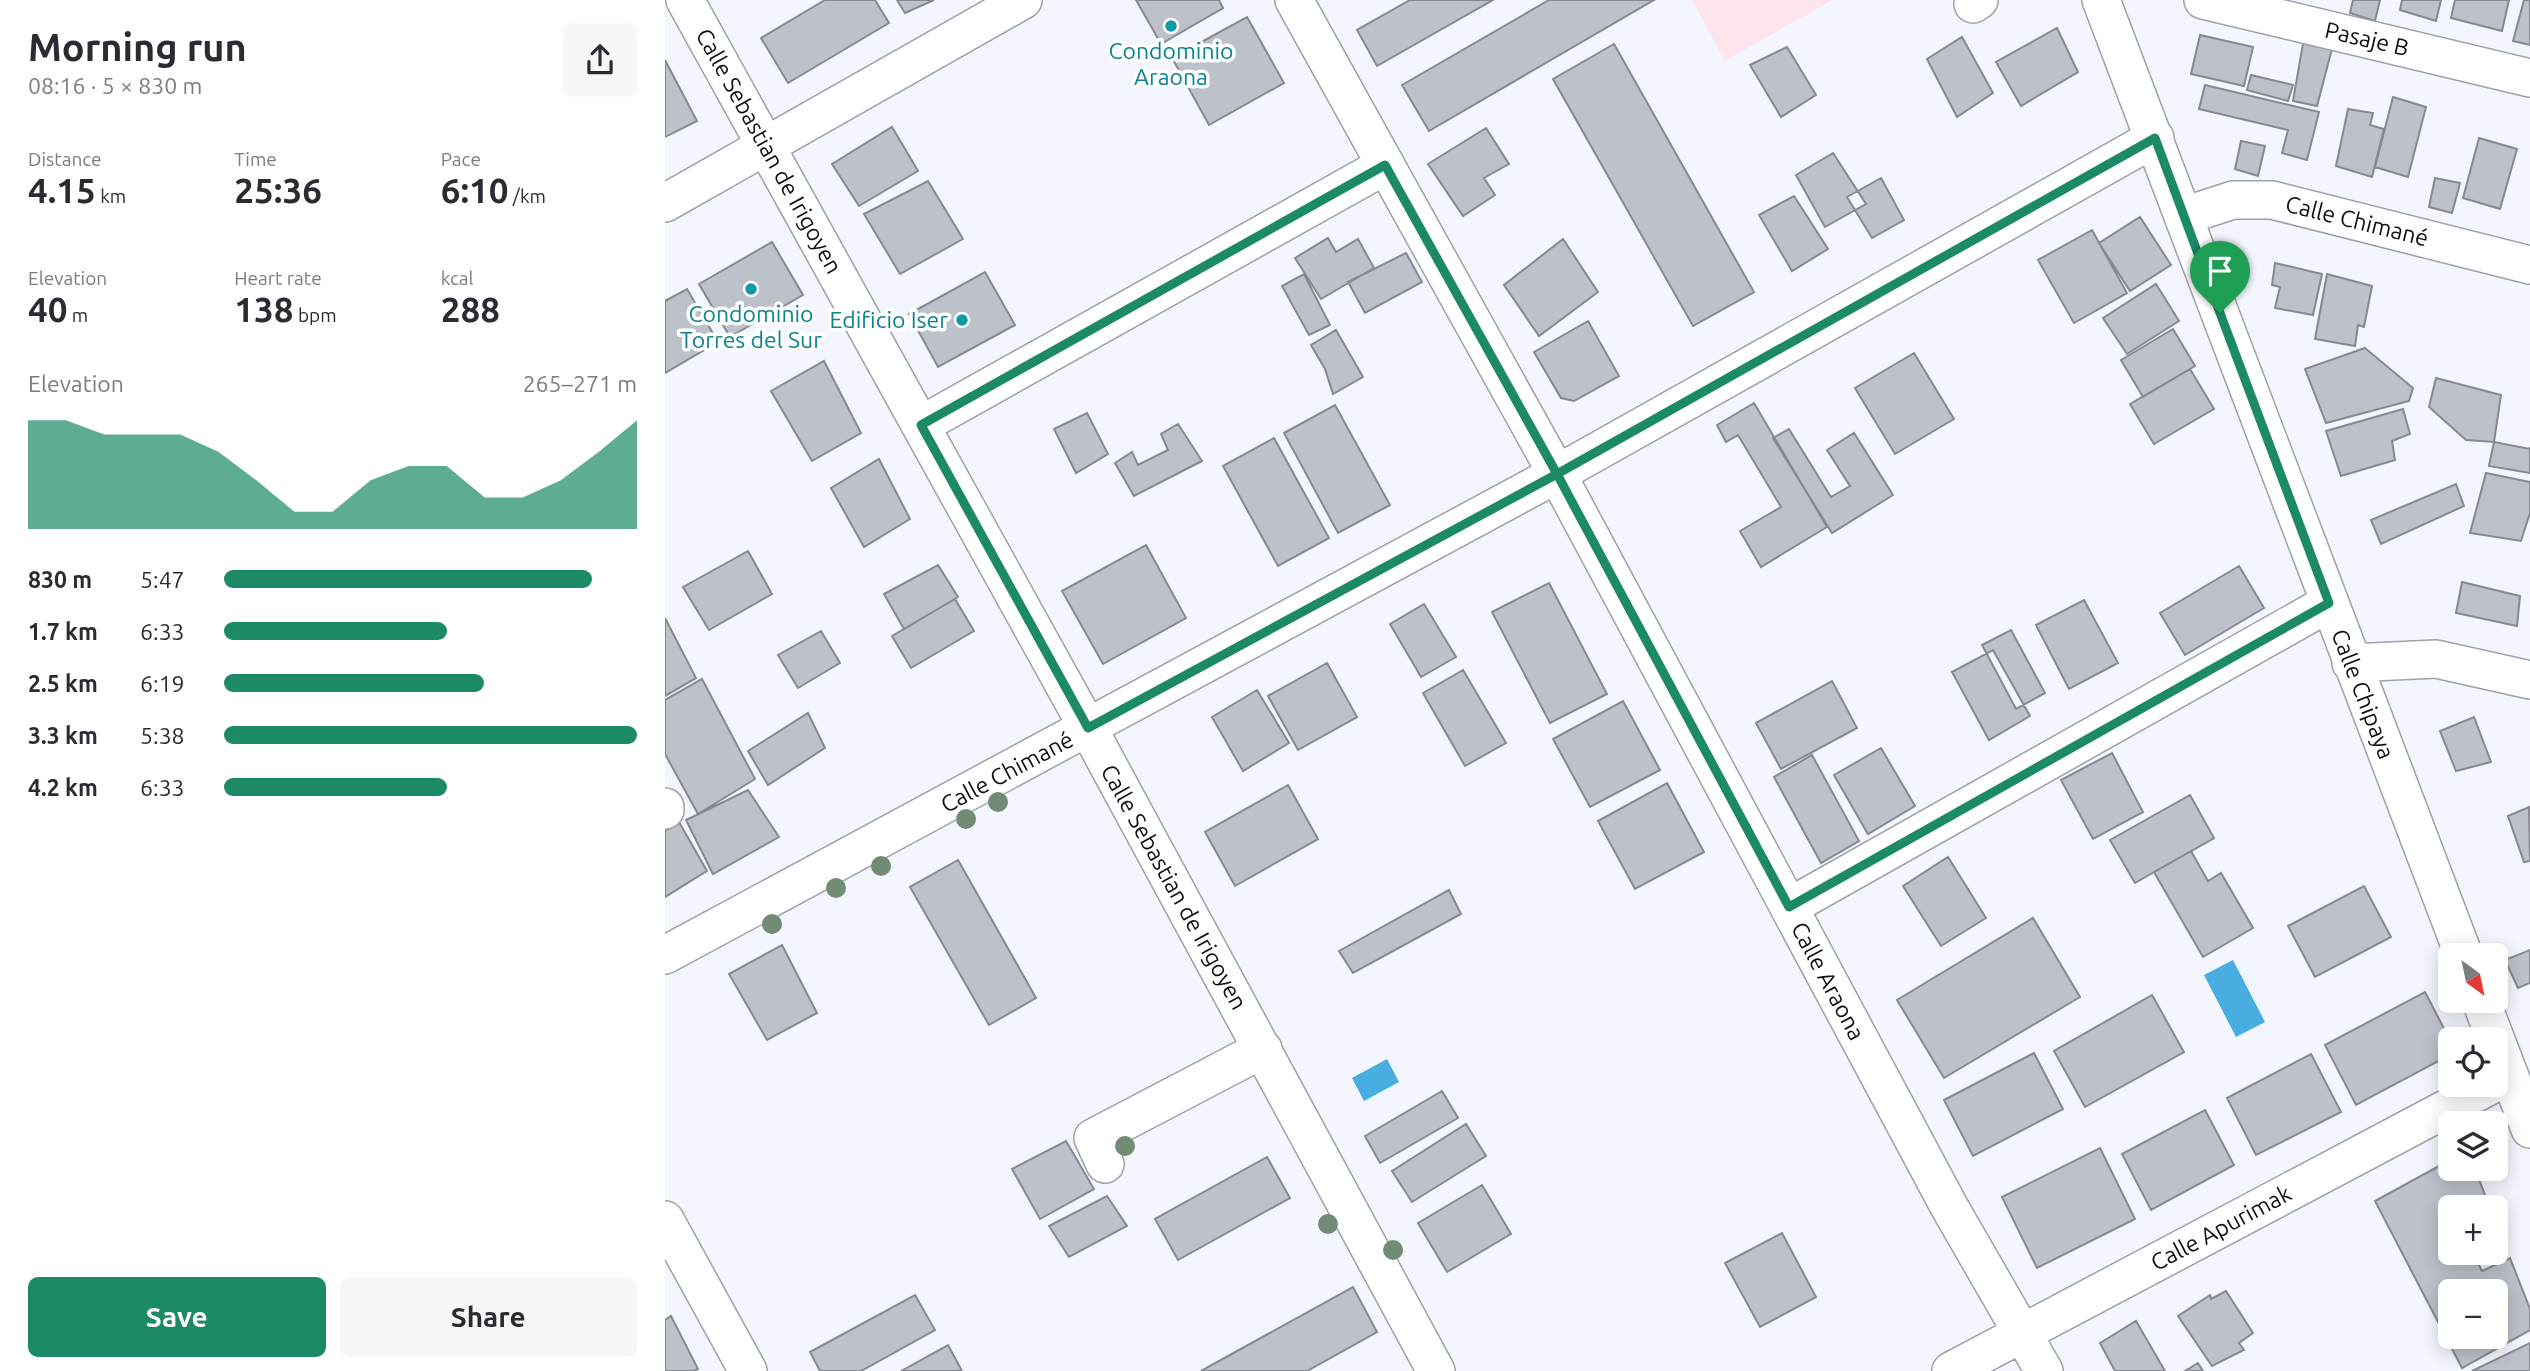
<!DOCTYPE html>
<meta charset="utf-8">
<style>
:root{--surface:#fff;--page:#f7f7f7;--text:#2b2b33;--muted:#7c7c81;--accent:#1c8967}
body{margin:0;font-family:Ubuntu,sans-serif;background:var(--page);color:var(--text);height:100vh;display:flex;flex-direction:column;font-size:26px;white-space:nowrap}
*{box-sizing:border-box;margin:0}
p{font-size:23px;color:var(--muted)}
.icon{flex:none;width:38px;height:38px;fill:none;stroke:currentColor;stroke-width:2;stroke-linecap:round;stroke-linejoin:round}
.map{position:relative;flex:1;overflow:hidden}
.drawer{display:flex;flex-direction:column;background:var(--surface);width:665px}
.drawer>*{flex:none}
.needle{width:46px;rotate:147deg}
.buttons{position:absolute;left:1773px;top:943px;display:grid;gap:14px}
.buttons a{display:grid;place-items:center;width:70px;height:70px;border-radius:10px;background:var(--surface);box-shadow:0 4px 18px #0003;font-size:35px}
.pin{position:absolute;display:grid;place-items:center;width:60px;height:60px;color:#fff;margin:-72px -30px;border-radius:50% 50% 50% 0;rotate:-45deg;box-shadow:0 0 7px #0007}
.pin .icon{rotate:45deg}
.round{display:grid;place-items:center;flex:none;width:74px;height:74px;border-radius:10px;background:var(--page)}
.headline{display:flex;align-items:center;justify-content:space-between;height:119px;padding:0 28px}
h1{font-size:38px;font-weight:700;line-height:52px}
.stats{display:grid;grid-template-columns:repeat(3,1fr);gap:10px;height:119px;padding:7px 28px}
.stats div{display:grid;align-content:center}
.stats b{font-size:35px;font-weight:700}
.stats small{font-size:19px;font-weight:400}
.stats p{font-size:19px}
.chart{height:196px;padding:14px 28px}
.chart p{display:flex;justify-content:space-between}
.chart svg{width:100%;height:126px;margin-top:7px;fill:var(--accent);opacity:.7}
.action{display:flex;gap:14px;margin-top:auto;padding:14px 28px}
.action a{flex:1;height:80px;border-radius:10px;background:var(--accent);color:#fff;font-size:28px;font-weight:700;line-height:80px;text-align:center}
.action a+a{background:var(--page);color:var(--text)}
ul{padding:0 28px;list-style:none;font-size:23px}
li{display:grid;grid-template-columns:112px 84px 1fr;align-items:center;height:52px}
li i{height:18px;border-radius:9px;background:var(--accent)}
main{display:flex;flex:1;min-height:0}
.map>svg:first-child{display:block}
</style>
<main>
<section class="drawer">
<div class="headline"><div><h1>Morning run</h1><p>08:16 · 5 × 830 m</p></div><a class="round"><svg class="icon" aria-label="share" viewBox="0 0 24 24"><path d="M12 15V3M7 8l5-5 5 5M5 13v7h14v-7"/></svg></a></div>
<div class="stats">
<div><p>Distance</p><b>4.15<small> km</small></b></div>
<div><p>Time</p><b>25:36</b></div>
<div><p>Pace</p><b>6:10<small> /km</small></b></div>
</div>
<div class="stats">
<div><p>Elevation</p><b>40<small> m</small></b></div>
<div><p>Heart rate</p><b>138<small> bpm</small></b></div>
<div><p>kcal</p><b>288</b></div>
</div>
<div class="chart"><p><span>Elevation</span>265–271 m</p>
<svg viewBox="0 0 160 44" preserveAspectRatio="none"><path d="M0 44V6L10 6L20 11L30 11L40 11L50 17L60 27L70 38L80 38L90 27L100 22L110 22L120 33L130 33L140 27L150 17L160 6V44z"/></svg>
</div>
<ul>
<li><b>830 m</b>5:47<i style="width:89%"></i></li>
<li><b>1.7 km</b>6:33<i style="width:54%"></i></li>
<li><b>2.5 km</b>6:19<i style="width:63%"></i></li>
<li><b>3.3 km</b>5:38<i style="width:100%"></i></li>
<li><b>4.2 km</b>6:33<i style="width:54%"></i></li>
</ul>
<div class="action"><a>Save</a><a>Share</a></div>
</section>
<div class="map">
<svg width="1865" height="1371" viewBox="0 0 1865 1371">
<rect width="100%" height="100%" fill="#f3f6fe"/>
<path fill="#fee4ed" d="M 1027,0 L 1167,0 L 1060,61 Z"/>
<path fill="#48aee1" d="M 1568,960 L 1600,1022 L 1571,1037 L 1539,975 Z
M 722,1059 L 734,1082 L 699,1101 L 687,1078 Z"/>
<path fill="#bdc1ca" stroke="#868992" stroke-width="2" fill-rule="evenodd" d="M 160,0 L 210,0 L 224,23 L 123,83 L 96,38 Z
M 232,0 L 269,0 L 240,13 Z
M 471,0 L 554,0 L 558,8 L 496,44 Z
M 745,0 L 828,0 L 712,66 L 692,30 Z
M 884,0 L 989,0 L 764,131 L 737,85 Z
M 1688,0 L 1715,0 L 1710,21 L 1685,13 Z
M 1737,0 L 1776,0 L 1771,21 L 1735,10 Z
M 1790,0 L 1844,0 L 1837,31 L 1786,18 Z
M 1859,0 L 1865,0 L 1865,45 L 1848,41 Z
M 582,17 L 619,83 L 544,125 L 507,58 Z
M 1392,28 L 1413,72 L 1356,106 L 1331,62 Z
M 1535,35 L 1588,47 L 1579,86 L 1526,74 Z
M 1297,37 L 1328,93 L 1292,117 L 1262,59 Z
M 1639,38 L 1668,45 L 1652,106 L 1628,101 Z
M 949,44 L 1089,292 L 1028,326 L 888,79 Z
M 1122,47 L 1151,95 L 1116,117 L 1085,65 Z
M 0,60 L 32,121 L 0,137 Z
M 1586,75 L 1628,85 L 1623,101 L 1582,90 Z
M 1540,85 L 1654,112 L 1642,160 L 1617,153 L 1623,130 L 1534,109 Z
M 1728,97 L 1761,107 L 1743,177 L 1710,167 Z
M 1683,109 L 1708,113 L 1705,125 L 1719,129 L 1707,177 L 1671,166 Z
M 227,127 L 253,171 L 194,206 L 167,164 Z
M 821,128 L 844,164 L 819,178 L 830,195 L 798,216 L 763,164 Z
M 1814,138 L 1852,149 L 1835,209 L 1798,198 Z
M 1576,141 L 1600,146 L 1593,176 L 1570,169 Z
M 1168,153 L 1201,204 L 1160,227 L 1131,175 Z
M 1216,178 L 1239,220 L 1207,238 L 1182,197 Z
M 1770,178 L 1795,183 L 1787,213 L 1764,207 Z
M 263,181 L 298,239 L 235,274 L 199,214 Z
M 1129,196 L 1163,249 L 1127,271 L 1094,215 Z
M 1475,217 L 1506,265 L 1465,291 L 1434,243 Z
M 1427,230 L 1462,293 L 1409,323 L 1373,260 Z
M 663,238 L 671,252 L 693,239 L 709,268 L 656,299 L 630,258 Z
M 898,239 L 933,292 L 874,336 L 839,285 Z
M 107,242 L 138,295 L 65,337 L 34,284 Z
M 741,253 L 757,282 L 700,313 L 683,282 Z
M 1610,263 L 1657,274 L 1648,315 L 1610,308 L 1615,287 L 1607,285 Z
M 320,272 L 350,325 L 273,367 L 244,314 Z
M 639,274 L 665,325 L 644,335 L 617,286 Z
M 1662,274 L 1707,286 L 1699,327 L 1693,325 L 1690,346 L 1650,339 Z
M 1491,284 L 1514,321 L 1462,354 L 1438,318 Z
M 22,289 L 53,342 L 0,373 L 0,301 Z
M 923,321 L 954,376 L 909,401 L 896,398 L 869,352 Z
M 1508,329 L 1530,366 L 1478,397 L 1456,360 Z
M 671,330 L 698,377 L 668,394 L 660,369 L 646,345 Z
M 1700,348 L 1748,388 L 1744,401 L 1661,423 L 1640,369 Z
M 1249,353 L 1289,419 L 1230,454 L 1190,388 Z
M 159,361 L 196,433 L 147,461 L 106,391 Z
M 1525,369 L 1549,409 L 1489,444 L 1465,404 Z
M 1771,378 L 1836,395 L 1829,442 L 1801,440 L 1764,407 Z
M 1089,403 L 1162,527 L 1096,567 L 1075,531 L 1116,507 L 1073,435 L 1061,442 L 1052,425 Z
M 670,405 L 725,505 L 673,533 L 619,433 Z
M 1738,409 L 1745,434 L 1727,441 L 1730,460 L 1676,476 L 1661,431 Z
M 422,413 L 443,454 L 411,473 L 389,429 Z
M 513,424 L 537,461 L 469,496 L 450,463 L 467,452 L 473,465 L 503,450 L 496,434 Z
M 1124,429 L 1166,497 L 1185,486 L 1162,450 L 1189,433 L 1228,495 L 1167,533 L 1108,438 Z
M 609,438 L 664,538 L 613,566 L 558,466 Z
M 1829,442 L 1865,449 L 1865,447 L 1865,473 L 1824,466 Z
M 214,459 L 245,519 L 199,547 L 166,488 Z
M 1821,473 L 1865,482 L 1865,513 L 1856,541 L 1805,533 Z
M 1791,484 L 1799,506 L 1716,544 L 1706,520 Z
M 481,545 L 521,618 L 438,664 L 397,591 Z
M 83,551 L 107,594 L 44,630 L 18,587 Z
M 273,565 L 293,597 L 239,629 L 219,594 Z
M 1574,566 L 1599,608 L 1520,655 L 1495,613 Z
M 1797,582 L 1855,596 L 1852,626 L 1791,613 Z
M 884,583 L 942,694 L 885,723 L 827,612 Z
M 290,599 L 309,631 L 246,668 L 227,636 Z
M 1419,600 L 1453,663 L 1404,689 L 1371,625 Z
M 759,604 L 791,657 L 756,677 L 725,624 Z
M 0,618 L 31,678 L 0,696 Z
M 1346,630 L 1380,693 L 1351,709 L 1317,645 Z
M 156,631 L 175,663 L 133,688 L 113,655 Z
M 1328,650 L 1365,716 L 1324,740 L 1287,672 Z
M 662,663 L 692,717 L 633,750 L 603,696 Z
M 798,670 L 841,743 L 800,766 L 758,693 Z
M 37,679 L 90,779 L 33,814 L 0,754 L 0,700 Z
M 1167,681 L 1192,728 L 1116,769 L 1091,723 Z
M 592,690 L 624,743 L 578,771 L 547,717 Z
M 958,701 L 995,770 L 925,807 L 888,739 Z
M 143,713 L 160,748 L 103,785 L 83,751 Z
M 1809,717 L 1826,762 L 1791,771 L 1775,731 Z
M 1216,748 L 1250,806 L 1203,834 L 1169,775 Z
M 1447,753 L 1478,812 L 1428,839 L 1396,780 Z
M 1147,755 L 1194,841 L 1156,863 L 1109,777 Z
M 1002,783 L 1039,852 L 970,889 L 933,821 Z
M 623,785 L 653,839 L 570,886 L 540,832 Z
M 83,790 L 114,837 L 48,874 L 21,820 Z
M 1525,795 L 1549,838 L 1470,883 L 1445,840 Z
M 1864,807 L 1865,861 L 1859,862 L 1843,816 Z
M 14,822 L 42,871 L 0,897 L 0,831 Z
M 1526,851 L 1543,881 L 1556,873 L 1588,928 L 1538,957 L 1489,872 Z
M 1283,857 L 1321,918 L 1276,946 L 1238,886 Z
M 293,860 L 371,998 L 324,1025 L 245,887 Z
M 1699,886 L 1726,937 L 1650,977 L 1623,926 Z
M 784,890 L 796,914 L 688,973 L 674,951 Z
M 1368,918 L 1415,997 L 1279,1078 L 1232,1000 Z
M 117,945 L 152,1013 L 102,1040 L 64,974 Z
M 1865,950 L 1865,983 L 1853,988 L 1840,960 Z
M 1760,992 L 1785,1040 L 1785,1055 L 1691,1105 L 1660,1045 Z
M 1487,995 L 1519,1052 L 1420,1107 L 1389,1051 Z
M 1369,1053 L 1398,1109 L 1308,1156 L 1279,1100 Z
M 1646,1054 L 1676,1112 L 1591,1155 L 1562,1098 Z
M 777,1091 L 793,1118 L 715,1163 L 700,1136 Z
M 1540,1110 L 1569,1165 L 1486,1210 L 1457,1154 Z
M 801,1124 L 821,1156 L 747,1202 L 727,1171 Z
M 401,1141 L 429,1189 L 375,1219 L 347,1169 Z
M 1435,1148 L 1470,1219 L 1372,1268 L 1337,1197 Z
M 602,1157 L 625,1198 L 513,1260 L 490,1219 Z
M 1785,1160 L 1785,1169 L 1810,1169 L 1825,1208 L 1785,1208 L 1785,1253 L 1808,1253 L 1817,1271 L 1845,1258 L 1865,1309 L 1865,1330 L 1797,1368 L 1710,1201 ZM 1785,1292 L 1830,1292 L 1830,1337 L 1785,1337 Z
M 817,1185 L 846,1234 L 782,1272 L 753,1223 Z
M 442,1196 L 462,1226 L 404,1257 L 384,1226 Z
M 1117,1233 L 1151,1297 L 1095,1327 L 1060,1263 Z
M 688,1287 L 712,1332 L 642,1371 L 536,1371 Z
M 1561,1291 L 1588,1333 L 1574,1343 L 1579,1350 L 1547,1366 L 1513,1316 L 1545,1295 L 1546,1299 Z
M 250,1295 L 270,1330 L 196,1371 L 155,1371 L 145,1352 Z
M 6,1316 L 33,1369 L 29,1371 L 0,1371 L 0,1320 Z
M 1471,1321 L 1500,1371 L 1450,1371 L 1435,1343 Z
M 1865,1343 L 1865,1371 L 1807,1371 Z
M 283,1345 L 297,1371 L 236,1371 Z
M 1533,1363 L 1538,1371 L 1520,1371 Z"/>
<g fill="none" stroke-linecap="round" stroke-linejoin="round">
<defs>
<path id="minor" d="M 20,0 L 423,728 L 771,1371
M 629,0 L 892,474 L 1285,1208 L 1379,1371
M 1436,0 L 1799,956
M 1538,0 L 1865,78
M 1308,4 L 1314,0
M 0,203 L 358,0
M 1519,216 L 1568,200 L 1607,200 L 1865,265
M 256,425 L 721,165
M 1686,663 L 1771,659 L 1865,680
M 0,807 L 0,810
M 1124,907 L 1664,603
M 0,955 L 892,474 L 1490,138
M 1816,1001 L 1865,1129
M 440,1164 L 428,1138 L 598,1049
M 0,1220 L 83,1371
M 1286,1371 L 1826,1085"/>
</defs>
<use href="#minor" stroke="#9ea1aa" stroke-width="40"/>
<use href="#minor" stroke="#fff" stroke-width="37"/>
</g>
<g fill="#718b74">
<circle cx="333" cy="802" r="10"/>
<circle cx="301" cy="819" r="10"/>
<circle cx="216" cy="866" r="10"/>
<circle cx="171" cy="888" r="10"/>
<circle cx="107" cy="924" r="10"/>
<circle cx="460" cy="1146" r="10"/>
<circle cx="663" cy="1224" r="10"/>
<circle cx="728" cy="1250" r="10"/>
</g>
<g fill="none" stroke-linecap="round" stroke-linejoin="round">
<defs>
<path id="route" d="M 1555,313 L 1490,138 L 892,474 L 423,728 L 256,425 L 720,165 L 892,474 L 1124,907 L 1664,603 L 1555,313"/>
</defs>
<use href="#route" stroke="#fff" stroke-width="14"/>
<use href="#route" stroke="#1c8967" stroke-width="9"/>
</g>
<g fill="#0f9aa8" stroke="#fff" stroke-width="2.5">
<circle cx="506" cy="26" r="7"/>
<circle cx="86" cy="289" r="7"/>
<circle cx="297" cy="320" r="7"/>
</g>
<g text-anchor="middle" stroke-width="7" stroke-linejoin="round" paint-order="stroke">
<g font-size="23" fill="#0d0f12" stroke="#fff">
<text transform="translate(1702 39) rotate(13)" y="8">Pasaje B</text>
<text transform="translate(104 151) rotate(61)" y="8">Calle Sebastian de Irigoyen</text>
<text transform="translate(1692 221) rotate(14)" y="8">Calle Chimané</text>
<text transform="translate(1698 694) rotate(69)" y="8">Calle Chipaya</text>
<text transform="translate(342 772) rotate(-28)" y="8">Calle Chimané</text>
<text transform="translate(509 887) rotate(61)" y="8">Calle Sebastian de Irigoyen</text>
<text transform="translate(1163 981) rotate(62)" y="8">Calle Araona</text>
<text transform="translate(1556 1228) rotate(-28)" y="8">Calle Apurimak</text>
</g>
<g font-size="23" fill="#0d838f" stroke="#fff">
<text x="506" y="59">Condominio<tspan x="506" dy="26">Araona</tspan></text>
<text x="86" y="322">Condominio<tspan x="86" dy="26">Torres del Sur</tspan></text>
<text x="283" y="328" text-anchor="end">Edificio Iser</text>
</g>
</g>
</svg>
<div class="buttons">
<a><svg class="needle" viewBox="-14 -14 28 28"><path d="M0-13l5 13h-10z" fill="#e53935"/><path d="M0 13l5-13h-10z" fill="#7c7c81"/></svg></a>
<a><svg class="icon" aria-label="locate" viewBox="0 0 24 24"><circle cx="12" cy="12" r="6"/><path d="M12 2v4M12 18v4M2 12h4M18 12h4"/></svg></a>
<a><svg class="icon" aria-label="layers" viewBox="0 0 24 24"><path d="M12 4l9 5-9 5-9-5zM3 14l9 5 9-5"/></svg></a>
<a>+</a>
<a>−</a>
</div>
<div class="pin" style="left:1555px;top:313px;background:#1e9e55"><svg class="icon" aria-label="arrive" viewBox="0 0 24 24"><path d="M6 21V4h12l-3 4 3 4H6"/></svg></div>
</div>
</main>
